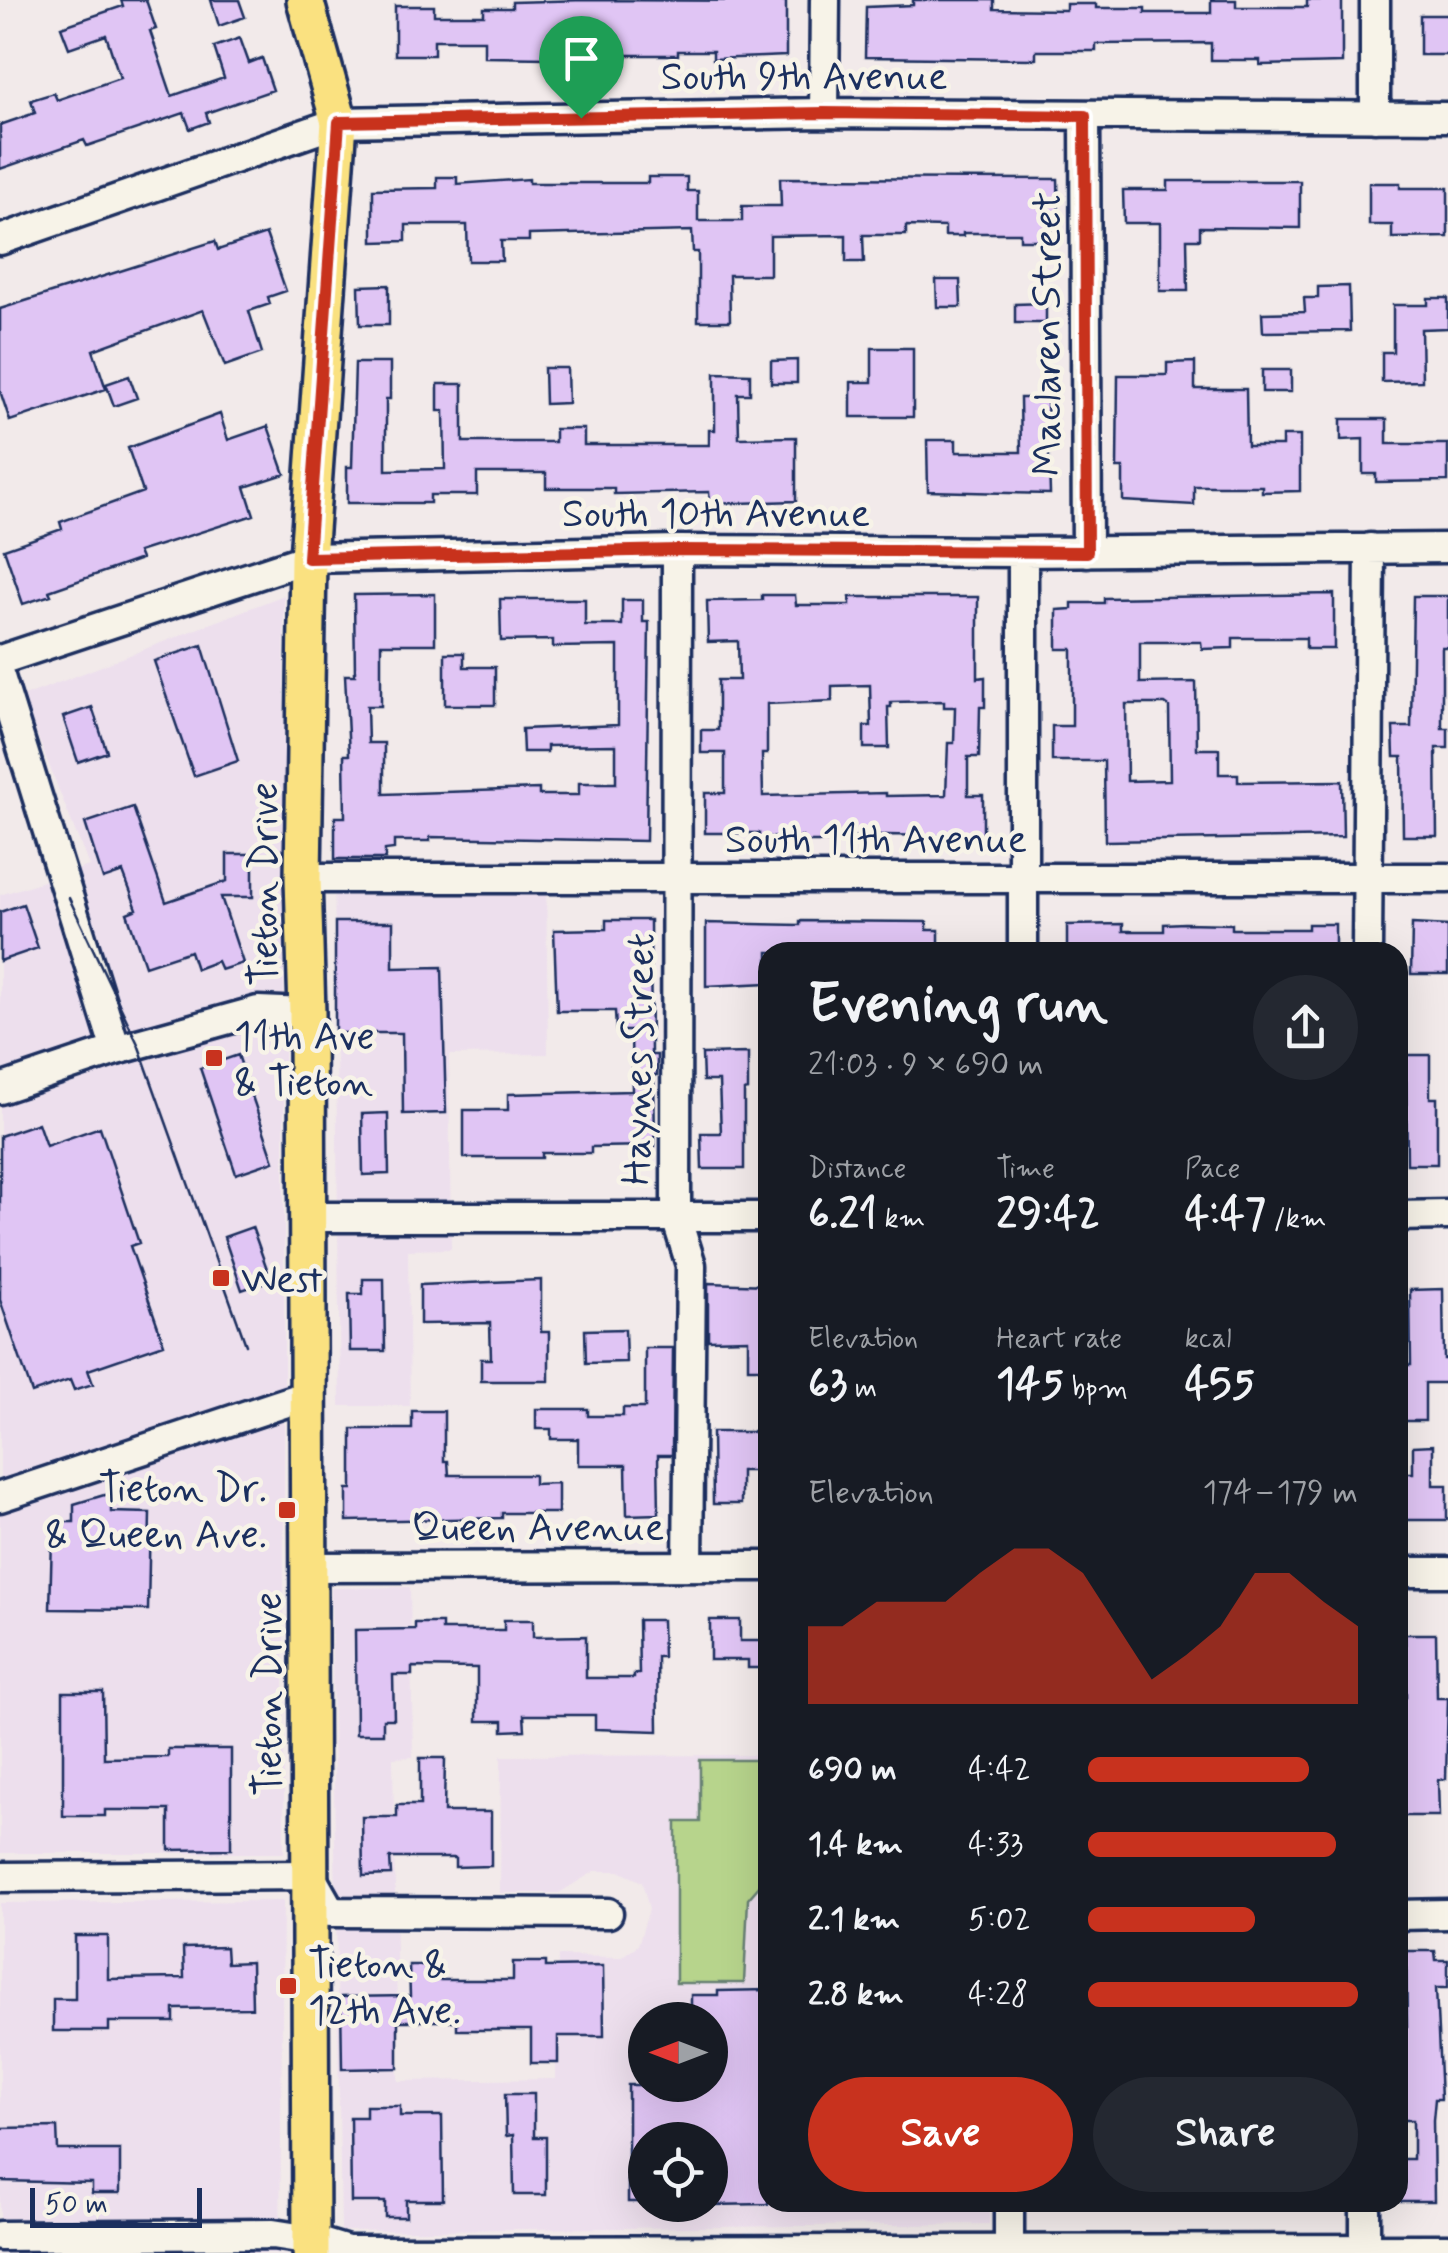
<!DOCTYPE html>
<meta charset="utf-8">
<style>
:root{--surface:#171b24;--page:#242831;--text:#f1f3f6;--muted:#9ea1a6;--accent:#c8321e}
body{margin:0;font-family:Mynerve,sans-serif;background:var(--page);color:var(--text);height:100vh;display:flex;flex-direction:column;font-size:38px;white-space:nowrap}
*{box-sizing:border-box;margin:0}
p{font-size:32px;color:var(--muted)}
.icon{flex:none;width:55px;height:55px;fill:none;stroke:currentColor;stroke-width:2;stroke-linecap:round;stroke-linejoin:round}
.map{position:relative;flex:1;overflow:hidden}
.details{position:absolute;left:758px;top:942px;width:650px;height:1270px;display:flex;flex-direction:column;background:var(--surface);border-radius:30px;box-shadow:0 10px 40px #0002}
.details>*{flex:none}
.needle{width:65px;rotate:270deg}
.buttons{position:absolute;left:628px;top:2002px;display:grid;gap:20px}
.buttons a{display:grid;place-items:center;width:100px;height:100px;border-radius:50%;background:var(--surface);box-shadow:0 10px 40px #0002;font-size:50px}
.scale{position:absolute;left:30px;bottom:25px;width:172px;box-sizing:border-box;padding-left:10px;border:5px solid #1b2f5e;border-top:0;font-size:28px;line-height:35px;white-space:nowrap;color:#1b2f5e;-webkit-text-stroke:8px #f7f3e8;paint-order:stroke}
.pin{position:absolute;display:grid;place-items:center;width:85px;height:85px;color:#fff;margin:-102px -42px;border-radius:50% 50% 50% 0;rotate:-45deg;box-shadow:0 0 10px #0007}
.pin .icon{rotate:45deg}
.round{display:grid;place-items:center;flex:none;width:105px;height:105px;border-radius:52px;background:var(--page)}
.head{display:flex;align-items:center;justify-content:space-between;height:170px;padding:0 50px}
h1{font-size:55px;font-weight:800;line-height:75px}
.stats{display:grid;grid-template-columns:repeat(3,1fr);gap:15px;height:170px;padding:10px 50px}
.stats div{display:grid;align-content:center}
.stats b{font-size:42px;font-weight:800}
.stats small{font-size:28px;font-weight:400}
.stats p{font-size:28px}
.chart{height:280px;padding:20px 50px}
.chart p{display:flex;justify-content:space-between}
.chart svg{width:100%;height:180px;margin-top:10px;fill:var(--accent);opacity:.7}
.primary-button{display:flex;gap:20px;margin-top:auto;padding:20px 50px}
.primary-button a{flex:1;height:115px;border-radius:60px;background:var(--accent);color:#fff;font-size:40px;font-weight:800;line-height:115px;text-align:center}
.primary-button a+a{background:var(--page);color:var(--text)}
ul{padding:0 50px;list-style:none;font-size:32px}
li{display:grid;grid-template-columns:160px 120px 1fr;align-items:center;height:75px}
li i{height:25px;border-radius:12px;background:var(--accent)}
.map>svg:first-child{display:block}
</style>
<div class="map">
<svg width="1448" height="2253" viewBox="0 0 1448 2253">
<rect width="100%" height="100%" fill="#f2eaea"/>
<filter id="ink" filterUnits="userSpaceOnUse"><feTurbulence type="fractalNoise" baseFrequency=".01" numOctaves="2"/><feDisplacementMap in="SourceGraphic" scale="20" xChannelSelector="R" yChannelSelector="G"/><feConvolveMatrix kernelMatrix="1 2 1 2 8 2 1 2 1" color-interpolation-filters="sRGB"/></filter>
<g filter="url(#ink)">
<path fill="#eddfed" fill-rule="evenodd" d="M 284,595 L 284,1853 L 0,1853 L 0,895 L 89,866 L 22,697 Z
M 546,865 L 548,1054 L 449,1055 L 451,1249 L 408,1250 L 410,1406 L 340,1406 L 334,868 Z
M 410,1587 L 413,1757 L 393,1758 L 398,2081 L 555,2079 L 558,1956 L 621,1957 L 638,1945 L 649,1909 L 642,1882 L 619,1871 L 595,1871 L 559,1893 L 500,1893 L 501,1756 L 767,1755 L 768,2202 L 989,2203 L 989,2224 L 341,2231 L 331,1588 ZM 645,2020 L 710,2020 L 710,2085 L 645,2085 ZM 645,2140 L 710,2140 L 710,2205 L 645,2205 Z
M 283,1901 L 280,2253 L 0,2253 L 0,1903 Z"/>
<path fill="#b7d48c" stroke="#698275" stroke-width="2.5" d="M 700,1760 L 761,1760 L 761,1834 L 767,1835 L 767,1877 L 748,1899 L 744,1983 L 676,1983 L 676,1822 L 700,1822 Z"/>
<path fill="#e0c5f4" stroke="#1b2f5e" stroke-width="2.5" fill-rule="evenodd" d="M 121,0 L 146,0 L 156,29 L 150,31 L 172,96 L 224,78 L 214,47 L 240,38 L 249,63 L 262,58 L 273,90 L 206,113 L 209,122 L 190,129 L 184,113 L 87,146 L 84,140 L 0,169 L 0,125 L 35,113 L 31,100 L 54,93 L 57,100 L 120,78 L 106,35 L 69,48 L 61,27 L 123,6 Z
M 211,0 L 239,0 L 245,17 L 219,26 Z
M 586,0 L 786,1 L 786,56 L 713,59 L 713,51 L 678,51 L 678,55 L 618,55 L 618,59 L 484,57 L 484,40 L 434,40 L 434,55 L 395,55 L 395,6 L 434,6 L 434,15 L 484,15 L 484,8 L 512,8 L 512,2 Z
M 913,0 L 994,0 L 994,9 L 1066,10 L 1066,4 L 1096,4 L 1096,8 L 1145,8 L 1145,13 L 1211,13 L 1211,0 L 1236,0 L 1236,7 L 1307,7 L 1307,0 L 1342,0 L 1342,63 L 1260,65 L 1260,60 L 1211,60 L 1211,43 L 1096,44 L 1096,51 L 1036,51 L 1036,59 L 865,57 L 866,7 L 913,5 Z
M 1420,15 L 1448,15 L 1448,55 L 1420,55 Z
M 437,177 L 457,177 L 457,184 L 529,179 L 529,183 L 648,183 L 648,177 L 687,177 L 687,191 L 698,191 L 698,221 L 742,221 L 742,206 L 781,206 L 780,178 L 1058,179 L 1059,226 L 1051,226 L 1051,240 L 1020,240 L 1020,233 L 963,233 L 963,236 L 945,236 L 945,227 L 906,226 L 906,235 L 863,235 L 864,262 L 846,262 L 846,235 L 770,236 L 770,275 L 729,275 L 730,321 L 698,321 L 698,252 L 693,252 L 692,231 L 529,235 L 529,241 L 501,241 L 502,261 L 468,261 L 467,225 L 406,225 L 406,241 L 373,242 L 373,189 L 437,188 Z
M 1168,181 L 1300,181 L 1300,228 L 1200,227 L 1200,239 L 1187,239 L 1188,291 L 1160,291 L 1160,223 L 1124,223 L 1123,190 L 1168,190 Z
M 1369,183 L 1400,183 L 1400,188 L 1448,188 L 1448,237 L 1392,238 L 1392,225 L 1369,225 Z
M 266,234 L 286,291 L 268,297 L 270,304 L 249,311 L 262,353 L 225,366 L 203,310 L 93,350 L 106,389 L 10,421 L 0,391 L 0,309 L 215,241 L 218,250 Z
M 936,280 L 960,280 L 961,307 L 937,307 Z
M 389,285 L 389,325 L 360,325 L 359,286 Z
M 1349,286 L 1350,331 L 1263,332 L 1262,313 L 1305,312 L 1304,298 L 1318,298 L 1318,287 Z
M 1428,298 L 1448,298 L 1448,328 L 1421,329 L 1422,381 L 1382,382 L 1382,352 L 1393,352 L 1393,305 L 1428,305 Z
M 1046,303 L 1046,323 L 1015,323 L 1015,304 Z
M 872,348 L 913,348 L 913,417 L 851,417 L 851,382 L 872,382 Z
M 797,360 L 797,383 L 771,383 L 771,361 Z
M 1195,362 L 1195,389 L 1246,389 L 1247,446 L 1282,446 L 1282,436 L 1300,436 L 1300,491 L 1262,492 L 1262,486 L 1194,486 L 1194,505 L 1123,501 L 1123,468 L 1117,468 L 1118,375 L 1167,375 L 1167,363 Z
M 355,363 L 390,363 L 390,399 L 386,399 L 386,470 L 445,469 L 444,411 L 438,411 L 438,384 L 463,384 L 463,442 L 555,442 L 555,429 L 584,429 L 584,445 L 709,445 L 709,430 L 715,430 L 715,373 L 750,374 L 750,394 L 738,394 L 739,438 L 796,437 L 796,501 L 710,504 L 709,492 L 614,494 L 614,488 L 546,488 L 546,473 L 477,473 L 477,495 L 430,495 L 430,503 L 347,503 L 347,467 L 352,467 Z
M 544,368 L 567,368 L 568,403 L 545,404 Z
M 1262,370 L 1291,370 L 1291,392 L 1262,392 Z
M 129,376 L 137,398 L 114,406 L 106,384 Z
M 1020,398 L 1047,398 L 1050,494 L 928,491 L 927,440 L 956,440 L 956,452 L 1021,452 Z
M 220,414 L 228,440 L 268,426 L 285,474 L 245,487 L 254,515 L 138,552 L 141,559 L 49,591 L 51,595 L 23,604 L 4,549 L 62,529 L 60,522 L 143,492 L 128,448 Z
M 1341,419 L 1387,419 L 1387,444 L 1448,444 L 1448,481 L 1376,482 L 1376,474 L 1363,474 L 1363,439 L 1341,440 Z
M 435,594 L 435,644 L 381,644 L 381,706 L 367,706 L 368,743 L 384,743 L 384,794 L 539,789 L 539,795 L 579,795 L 579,783 L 616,783 L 616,745 L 547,746 L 547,752 L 523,752 L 522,729 L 618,725 L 618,646 L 553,647 L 553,640 L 501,641 L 500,599 L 585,599 L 585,625 L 622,625 L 622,600 L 643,600 L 643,622 L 649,622 L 646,841 L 430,837 L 430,841 L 394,841 L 394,849 L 385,850 L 385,859 L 335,859 L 335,817 L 345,817 L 344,755 L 349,755 L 345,675 L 355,675 L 354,595 Z
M 1334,594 L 1334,649 L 1306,649 L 1306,638 L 1233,638 L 1233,648 L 1202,649 L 1201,642 L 1140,642 L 1140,683 L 1196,682 L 1197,749 L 1219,749 L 1219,774 L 1238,774 L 1238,782 L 1342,781 L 1343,837 L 1105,841 L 1104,761 L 1052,761 L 1052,726 L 1072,726 L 1072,649 L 1057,649 L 1057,610 L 1072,609 L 1072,603 L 1104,603 L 1104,598 ZM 1126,704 L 1165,704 L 1169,707 L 1170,780 L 1127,781 Z
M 762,595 L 795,595 L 796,605 L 850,605 L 850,597 L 978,597 L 978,678 L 985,677 L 985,707 L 980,707 L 979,757 L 968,757 L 968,795 L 983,795 L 983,837 L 886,835 L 836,837 L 836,842 L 802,842 L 802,837 L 759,838 L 759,833 L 705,833 L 705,793 L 725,793 L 725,753 L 701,753 L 701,730 L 718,730 L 718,680 L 739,680 L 738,641 L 708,642 L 707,601 L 762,600 ZM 870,685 L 871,726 L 864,726 L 864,748 L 889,748 L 888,707 L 891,707 L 891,702 L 944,701 L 944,707 L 955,707 L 954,743 L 948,743 L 946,795 L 886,796 L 886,793 L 763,796 L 762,754 L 767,754 L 767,704 L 832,701 L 832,686 Z
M 1413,596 L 1448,596 L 1448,647 L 1442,647 L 1442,728 L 1448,728 L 1448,748 L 1436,748 L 1437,836 L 1403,836 L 1402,757 L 1394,757 L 1393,727 L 1411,727 Z
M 202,645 L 238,761 L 194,776 L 154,661 Z
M 445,653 L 464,653 L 464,667 L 495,667 L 495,705 L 445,705 Z
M 92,707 L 107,752 L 78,762 L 63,717 Z
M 133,807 L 166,902 L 227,881 L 227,854 L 253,854 L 253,897 L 221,897 L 243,963 L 221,970 L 217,961 L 196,969 L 190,951 L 145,966 L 127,913 L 137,909 L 123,872 L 103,879 L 85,823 Z
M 23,904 L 38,948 L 0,961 L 0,912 Z
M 606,920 L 650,920 L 651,1055 L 657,1055 L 657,1075 L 654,1075 L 655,1146 L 591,1147 L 591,1153 L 542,1153 L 542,1158 L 464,1158 L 464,1110 L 508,1110 L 508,1094 L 632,1091 L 631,1031 L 616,1031 L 615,1011 L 557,1011 L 554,930 L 606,929 Z
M 800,921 L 927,922 L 927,930 L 939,930 L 939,952 L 768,952 L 768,983 L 706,986 L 706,923 L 800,925 Z
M 335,922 L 393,922 L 393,968 L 442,967 L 446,1113 L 403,1114 L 402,1033 L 335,1033 Z
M 1184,923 L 1232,924 L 1232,929 L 1308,929 L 1308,924 L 1335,924 L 1335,952 L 1067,952 L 1067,925 L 1123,924 L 1123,931 L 1164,931 L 1164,924 Z
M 1412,924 L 1448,926 L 1448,974 L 1411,974 Z
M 748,1053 L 748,1090 L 744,1091 L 744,1169 L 702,1169 L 701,1133 L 721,1133 L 719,1081 L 703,1081 L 702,1054 Z
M 238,1055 L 274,1161 L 236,1174 L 200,1068 Z
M 1402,1055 L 1430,1055 L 1430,1098 L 1437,1098 L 1437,1164 L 1407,1164 L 1406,1082 L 1402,1082 Z
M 388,1113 L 389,1174 L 363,1175 L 362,1114 Z
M 38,1123 L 46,1146 L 100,1127 L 139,1243 L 130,1246 L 164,1344 L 88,1370 L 93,1384 L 74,1390 L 70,1380 L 32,1393 L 0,1300 L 0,1136 Z
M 252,1227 L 271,1280 L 242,1290 L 224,1237 Z
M 363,1279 L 384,1279 L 385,1351 L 350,1351 L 349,1294 L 363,1294 Z
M 541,1280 L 541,1332 L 549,1332 L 549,1381 L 481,1381 L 481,1359 L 491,1359 L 490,1323 L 420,1324 L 420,1285 Z
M 708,1283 L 768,1285 L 765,1368 L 748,1368 L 748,1339 L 708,1340 Z
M 1443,1289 L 1444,1359 L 1448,1359 L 1448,1383 L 1425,1383 L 1425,1421 L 1403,1421 L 1400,1365 L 1411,1365 L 1410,1290 Z
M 625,1329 L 626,1362 L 586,1363 L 585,1330 Z
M 645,1348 L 673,1348 L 672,1455 L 658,1455 L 659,1514 L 627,1515 L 626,1465 L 578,1465 L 578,1439 L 551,1439 L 551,1429 L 536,1429 L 536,1409 L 588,1409 L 588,1416 L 623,1416 L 623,1408 L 645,1408 Z
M 412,1411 L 444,1411 L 444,1461 L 448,1461 L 449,1475 L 534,1475 L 534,1484 L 558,1483 L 558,1513 L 502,1513 L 502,1518 L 347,1521 L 347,1489 L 352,1489 L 352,1429 L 412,1429 Z
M 712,1432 L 768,1432 L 768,1471 L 741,1471 L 741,1504 L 713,1504 Z
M 1433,1445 L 1433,1485 L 1447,1485 L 1447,1520 L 1402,1520 L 1402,1473 L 1413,1473 L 1413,1446 Z
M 111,1493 L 111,1512 L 150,1513 L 148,1610 L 50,1609 L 52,1538 L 60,1538 L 60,1522 L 74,1522 L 74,1504 Z
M 504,1620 L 533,1620 L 533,1637 L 586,1636 L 586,1678 L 634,1678 L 634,1674 L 639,1674 L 638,1620 L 662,1620 L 663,1657 L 657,1657 L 658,1731 L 595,1729 L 595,1715 L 524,1715 L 525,1730 L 503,1731 L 503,1721 L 477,1721 L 477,1668 L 412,1667 L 412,1675 L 393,1675 L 394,1719 L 383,1719 L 383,1734 L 356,1734 L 355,1630 L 415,1629 L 415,1623 L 442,1623 L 442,1630 L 504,1630 Z
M 710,1620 L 740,1620 L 740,1641 L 768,1641 L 768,1668 L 748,1668 L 748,1660 L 710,1660 Z
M 1405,1634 L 1436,1634 L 1437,1698 L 1448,1698 L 1446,1779 L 1438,1780 L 1439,1816 L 1404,1816 L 1401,1697 L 1406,1697 Z
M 63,1692 L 103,1692 L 104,1758 L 168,1757 L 168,1749 L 231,1749 L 231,1849 L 169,1850 L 169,1810 L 105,1810 L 105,1816 L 63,1816 Z
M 420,1758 L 445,1758 L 444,1812 L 491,1812 L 491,1866 L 455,1867 L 455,1858 L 390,1858 L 391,1875 L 363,1876 L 362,1817 L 397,1817 L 397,1805 L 420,1805 Z
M 75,1936 L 108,1936 L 108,1979 L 184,1978 L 183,1948 L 226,1947 L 227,1963 L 251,1962 L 252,2008 L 174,2009 L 174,2022 L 109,2022 L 109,2031 L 53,2031 L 53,1999 L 75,1999 Z
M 1406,1951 L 1435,1951 L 1436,1960 L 1448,1960 L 1448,1988 L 1436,1988 L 1441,2099 L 1435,2099 L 1433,2120 L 1434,2201 L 1400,2201 L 1400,2159 L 1413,2159 L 1413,2120 L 1400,2120 L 1402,2026 L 1407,2026 Z
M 513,1962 L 546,1962 L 546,1967 L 603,1966 L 604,2036 L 558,2036 L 558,2063 L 531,2063 L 531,2030 L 457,2030 L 457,2021 L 398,2021 L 398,2068 L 342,2069 L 341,1997 L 410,1996 L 409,1965 L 439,1965 L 439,1980 L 513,1980 Z
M 768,1990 L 768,2204 L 710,2205 L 710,2140 L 645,2140 L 645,2202 L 628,2202 L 628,2085 L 710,2085 L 710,2020 L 691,2020 L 691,1995 L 718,1995 L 718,1991 Z
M 505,2094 L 534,2094 L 534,2137 L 546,2137 L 546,2195 L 514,2195 L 513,2135 L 506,2136 Z
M 366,2106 L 400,2106 L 400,2116 L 442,2116 L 443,2200 L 406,2200 L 406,2217 L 385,2217 L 385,2202 L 351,2202 L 350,2117 L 366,2117 Z
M 57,2127 L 58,2150 L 120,2150 L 120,2193 L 92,2193 L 92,2183 L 0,2181 L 0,2128 Z"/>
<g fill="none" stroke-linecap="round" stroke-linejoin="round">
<defs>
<path id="minor" d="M 1375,0 L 1375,117
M 824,113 L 825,0
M 1085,116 L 1087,552
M 0,240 L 339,122 L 824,113 L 1448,117
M 677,550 L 676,1217 L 691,1265 L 688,1565
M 0,660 L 308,558 L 677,550 L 1023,552 L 1448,548
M 0,677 L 116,1050
M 303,878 L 1448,878
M 1023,952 L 1023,552
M 1367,952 L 1370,548
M 0,1089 L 116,1050 L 258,1011 L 307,1013
M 1398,1216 L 1448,1215
M 308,1217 L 768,1217
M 0,1497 L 308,1395
M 309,1567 L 768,1566
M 1398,1572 L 1448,1572
M 0,1877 L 310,1875 L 331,1912 L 608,1913
M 1398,1915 L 1448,1914
M 1009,2202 L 1009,2253
M 0,2236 L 273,2234 L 311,2240 L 347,2251 L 1448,2249
M 1365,2253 L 1365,2202"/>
<path id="major" d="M 305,0 L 339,122 L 308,558 L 303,878 L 307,1013 L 311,2253"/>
</defs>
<use href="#minor" stroke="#1b2f5e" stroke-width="35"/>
<use href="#major" stroke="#1b2f5e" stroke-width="42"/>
<use href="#minor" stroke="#f7f3e8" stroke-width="28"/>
<use href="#major" stroke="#fae180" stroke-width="35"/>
<path stroke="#1b2f5e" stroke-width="2.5" d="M 69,898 L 138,1044 L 246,1345"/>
</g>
</g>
<g fill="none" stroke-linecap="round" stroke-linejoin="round" filter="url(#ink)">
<defs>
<path id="route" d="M 824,113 L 1085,116 L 1087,552 L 677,550 L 308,558 L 339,122 Z"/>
</defs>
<use href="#route" stroke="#fff" stroke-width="20"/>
<use href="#route" stroke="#c8321e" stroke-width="12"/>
</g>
<g fill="#c8321e" stroke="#f7f3e8" stroke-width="4">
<rect x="204" y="1048" width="20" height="20" rx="5"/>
<rect x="211" y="1268" width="20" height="20" rx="5"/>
<rect x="277" y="1500" width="20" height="20" rx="5"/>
<rect x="278" y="1976" width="20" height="20" rx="5"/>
</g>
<g text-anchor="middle" stroke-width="9" stroke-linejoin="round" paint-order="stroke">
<g font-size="40" fill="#1b2f5e" stroke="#f7f3e8">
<text x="804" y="89">South 9th Avenue</text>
<text transform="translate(1046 334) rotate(-90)" y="14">Maclaren Street</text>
<text x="716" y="526">South 10th Avenue</text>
<text x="876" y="852">South 11th Avenue</text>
<text transform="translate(263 884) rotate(-90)" y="14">Tieton Drive</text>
<text transform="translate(637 1059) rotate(-89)" y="14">Haynes Street</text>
<text x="538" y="1540">Queen Avenue</text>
<text transform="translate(267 1694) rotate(-90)" y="14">Tieton Drive</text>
</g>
<g font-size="40" fill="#1b2f5e" stroke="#f7f3e8" text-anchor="start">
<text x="234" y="1049">11th Ave<tspan x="234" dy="46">&amp; Tieton</tspan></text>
<text x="241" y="1292">West</text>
<text x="267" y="1501" text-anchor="end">Tieton Dr.<tspan x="267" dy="46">&amp; Queen Ave.</tspan></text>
<text x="308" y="1977">Tieton &amp;<tspan x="308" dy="46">12th Ave.</tspan></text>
</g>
</g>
</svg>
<div class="buttons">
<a><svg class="needle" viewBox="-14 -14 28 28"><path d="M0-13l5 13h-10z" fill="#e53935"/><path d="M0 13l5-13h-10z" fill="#9ea1a6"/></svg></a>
<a><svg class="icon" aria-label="locate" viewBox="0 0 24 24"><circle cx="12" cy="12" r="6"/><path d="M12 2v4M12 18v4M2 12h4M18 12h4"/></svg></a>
</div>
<div class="scale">50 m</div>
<div class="pin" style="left:581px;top:118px;background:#1e9e55"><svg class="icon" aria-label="arrive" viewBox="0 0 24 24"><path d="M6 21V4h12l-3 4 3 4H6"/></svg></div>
<section class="details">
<div class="head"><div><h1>Evening run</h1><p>21:03 · 9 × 690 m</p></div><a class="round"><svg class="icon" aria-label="share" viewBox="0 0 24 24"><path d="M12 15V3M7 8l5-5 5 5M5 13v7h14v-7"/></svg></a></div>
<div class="stats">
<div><p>Distance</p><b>6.21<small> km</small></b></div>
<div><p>Time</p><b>29:42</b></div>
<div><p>Pace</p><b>4:47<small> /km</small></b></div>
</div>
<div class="stats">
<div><p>Elevation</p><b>63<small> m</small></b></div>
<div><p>Heart rate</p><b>145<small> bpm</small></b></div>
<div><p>kcal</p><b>455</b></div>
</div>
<div class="chart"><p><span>Elevation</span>174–179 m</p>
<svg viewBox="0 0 160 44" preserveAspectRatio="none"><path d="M0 44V25L10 25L20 19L30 19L40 19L50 12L60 6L70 6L80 12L90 25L100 38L110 32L120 25L130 12L140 12L150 19L160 25V44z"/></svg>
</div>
<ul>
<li><b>690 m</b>4:42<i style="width:82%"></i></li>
<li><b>1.4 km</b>4:33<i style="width:92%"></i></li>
<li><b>2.1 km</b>5:02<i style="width:62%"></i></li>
<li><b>2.8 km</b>4:28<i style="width:100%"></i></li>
</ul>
<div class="primary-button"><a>Save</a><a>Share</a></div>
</section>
</div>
